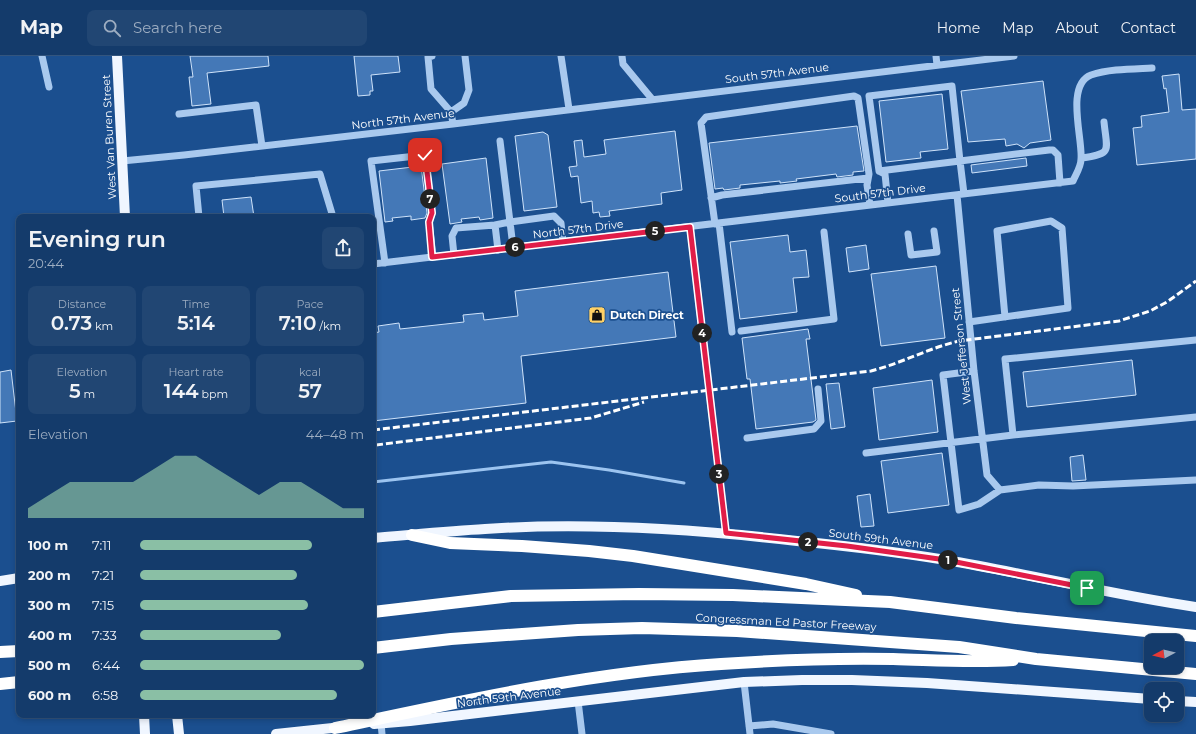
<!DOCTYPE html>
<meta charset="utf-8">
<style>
:root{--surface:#143b6b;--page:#214673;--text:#f1f3f6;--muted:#9dadc1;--line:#33557e;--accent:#8abfa5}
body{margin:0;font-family:Montserrat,sans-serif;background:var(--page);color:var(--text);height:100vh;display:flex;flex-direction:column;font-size:15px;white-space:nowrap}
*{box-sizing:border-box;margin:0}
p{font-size:13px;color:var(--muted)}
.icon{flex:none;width:22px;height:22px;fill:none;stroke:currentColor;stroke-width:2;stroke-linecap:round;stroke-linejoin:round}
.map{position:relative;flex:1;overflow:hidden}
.sheet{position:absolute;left:16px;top:158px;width:360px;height:504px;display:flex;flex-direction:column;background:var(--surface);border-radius:8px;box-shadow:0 2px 6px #0003,0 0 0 1px var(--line)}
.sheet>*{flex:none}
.needle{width:26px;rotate:263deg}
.controls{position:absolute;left:1144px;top:578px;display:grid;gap:8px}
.controls a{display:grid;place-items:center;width:40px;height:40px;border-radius:8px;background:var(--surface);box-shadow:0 2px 6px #0003,0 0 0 1px var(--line);font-size:20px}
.pin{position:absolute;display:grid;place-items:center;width:34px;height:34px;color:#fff;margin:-17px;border-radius:8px;box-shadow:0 2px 6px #0006}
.km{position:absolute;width:20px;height:20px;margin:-10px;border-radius:50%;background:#222;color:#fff;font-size:11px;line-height:20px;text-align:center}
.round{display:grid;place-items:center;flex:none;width:42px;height:42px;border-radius:8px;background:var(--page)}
.headline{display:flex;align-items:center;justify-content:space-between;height:68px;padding:0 12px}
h1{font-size:22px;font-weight:600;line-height:30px}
.metrics{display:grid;grid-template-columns:repeat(3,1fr);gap:6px;height:68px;padding:4px 12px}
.metrics div{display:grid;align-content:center;border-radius:8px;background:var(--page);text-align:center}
.metrics b{font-size:20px;font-weight:600}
.metrics small{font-size:11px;font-weight:400}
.metrics p{font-size:11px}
.chart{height:112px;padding:8px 12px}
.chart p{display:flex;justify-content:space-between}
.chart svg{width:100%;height:72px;margin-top:4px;fill:var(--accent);opacity:.7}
ul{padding:0 12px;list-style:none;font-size:13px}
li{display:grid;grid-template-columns:64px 48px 1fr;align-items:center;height:30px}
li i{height:10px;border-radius:5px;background:var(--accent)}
header{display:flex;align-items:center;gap:24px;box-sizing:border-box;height:56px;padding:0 20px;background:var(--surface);border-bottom:1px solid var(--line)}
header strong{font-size:19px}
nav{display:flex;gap:22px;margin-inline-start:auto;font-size:14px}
.search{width:280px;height:36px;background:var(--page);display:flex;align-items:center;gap:10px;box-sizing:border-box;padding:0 14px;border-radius:8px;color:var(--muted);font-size:15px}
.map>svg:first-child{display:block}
</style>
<header>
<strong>Map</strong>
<div class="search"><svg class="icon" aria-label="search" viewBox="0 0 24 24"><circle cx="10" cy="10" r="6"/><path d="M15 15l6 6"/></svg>Search here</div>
<nav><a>Home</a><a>Map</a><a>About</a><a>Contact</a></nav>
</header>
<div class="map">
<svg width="1196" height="678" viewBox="0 0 1196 678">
<rect width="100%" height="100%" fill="#1b4f8f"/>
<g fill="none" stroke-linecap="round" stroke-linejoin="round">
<path stroke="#9cc4f0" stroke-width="3" d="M 373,426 L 551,406 L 609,414 L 684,427"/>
</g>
<path fill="#4478b7" stroke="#cfe3fa" d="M 190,0 L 268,0 L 269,10 L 207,17 L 211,48 L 192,50 L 189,21 L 193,21 Z
M 354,0 L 398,0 L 400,16 L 371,19 L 373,35 L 370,35 L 370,39 L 358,40 Z
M 1179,18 L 1182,54 L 1196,53 L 1196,103 L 1137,109 L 1133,72 L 1142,71 L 1141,60 L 1169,56 L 1166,32 L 1164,33 L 1162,20 Z
M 1043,25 L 1051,84 L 1030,87 L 1024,92 L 1017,88 L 1006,90 L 1005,83 L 968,86 L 961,35 Z
M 942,38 L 948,93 L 920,96 L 921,102 L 886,106 L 879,45 Z
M 857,70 L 864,115 L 853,116 L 853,119 L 837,121 L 836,118 L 796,123 L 797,125 L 780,127 L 780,125 L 740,129 L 740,132 L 724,134 L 723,132 L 715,133 L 709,87 Z
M 675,75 L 682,134 L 661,137 L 662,148 L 609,155 L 610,160 L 600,161 L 599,156 L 593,157 L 592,145 L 581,147 L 578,120 L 571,121 L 569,111 L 577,110 L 574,85 L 582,84 L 584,101 L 606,98 L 604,84 Z
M 543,76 L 548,79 L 557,151 L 524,155 L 515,80 Z
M 486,102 L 493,162 L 480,164 L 479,161 L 461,163 L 462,166 L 450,168 L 442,108 Z
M 1026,102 L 1027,110 L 972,117 L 971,109 Z
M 421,110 L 427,157 L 425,162 L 411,164 L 411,160 L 392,162 L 393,165 L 385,166 L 379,115 Z
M 251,141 L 254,161 L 224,161 L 222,144 Z
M 788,179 L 790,196 L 806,194 L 809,221 L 793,222 L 797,256 L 740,263 L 730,186 Z
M 866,189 L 869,213 L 849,216 L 846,192 Z
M 936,210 L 945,282 L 881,290 L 871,218 Z
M 668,216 L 676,281 L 521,300 L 526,347 L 373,365 L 373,277 L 379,276 L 378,270 L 399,267 L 400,273 L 464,266 L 463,259 L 483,257 L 484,264 L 518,260 L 515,235 Z
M 808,273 L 810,283 L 806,283 L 816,364 L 813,366 L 756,373 L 750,323 L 747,323 L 742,282 Z
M 1132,304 L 1136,339 L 1027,351 L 1023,316 Z
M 11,314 L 17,365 L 0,367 L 0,316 Z
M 932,324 L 938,376 L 879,384 L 873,332 Z
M 839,327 L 845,371 L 831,373 L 826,328 Z
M 942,397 L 949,449 L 888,457 L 881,405 Z
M 1083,399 L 1086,424 L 1072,425 L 1070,401 Z
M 870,438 L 874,470 L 861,471 L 857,440 Z"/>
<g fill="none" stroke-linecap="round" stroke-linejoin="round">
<path stroke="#a9c9ee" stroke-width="7" d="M 42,0 L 49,31
M 432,0 L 428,1 L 431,33 L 451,56
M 561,0 L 569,53
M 622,0 L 623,8 L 652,43
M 936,0 L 937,9
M 179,58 L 256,49 L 262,90
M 453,68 L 451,56 L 464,47 L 469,34 L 465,0
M 1082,102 C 1113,97 1107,96 1104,66
M 122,105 L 184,99 L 453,68 L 1014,0
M 879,115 L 960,105 L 952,30 L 869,40 L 879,115 L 885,118 L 888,147
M 964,138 L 960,105 L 1049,94 L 1053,94 L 1058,99 L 1060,127
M 957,139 L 974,315 L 987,419 L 1000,434
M 711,142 L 722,139 L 868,122
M 199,161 L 196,130 L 320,118 L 333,161
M 719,167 L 732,276
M 715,168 L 701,67 L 706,61 L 854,40 L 858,42 L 869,118 L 867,129 L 870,149
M 495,169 L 510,166 L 500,85
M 690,171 L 726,477
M 908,178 L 911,199 L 937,196 L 934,175
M 513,191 L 510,166 L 554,160 L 561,167 L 563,186
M 454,199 L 452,180 L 456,172 L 495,169 L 498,194
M 385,207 L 371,105 L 425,99 L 432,157 L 429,166 L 433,201
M 373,208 L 1073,125 C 1076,118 1081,111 1081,103 C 1083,83 1065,29 1091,19 C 1109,13 1132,13 1152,12
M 969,266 L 1068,252 L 1062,172 L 1051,165 L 997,175 L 1005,261
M 741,275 L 834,263 L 824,176
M 974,315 L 943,319 L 959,454 L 979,448 L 1000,434 L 1039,429 L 1073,430 L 1196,424
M 1013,379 L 1005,303 L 1196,284
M 747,382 L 814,373 L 821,365 L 818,333
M 866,397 L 1013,379 L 1196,361
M 744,626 L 750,678
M 578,645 L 582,678
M 381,667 L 382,678
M 749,670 L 773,668 L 831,678"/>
<path stroke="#f0f6ff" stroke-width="10" d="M 117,0 L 125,161
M 373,482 C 410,479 448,475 485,473 C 589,466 694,473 797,485 C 847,490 897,496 946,504 C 1030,518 1112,539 1196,551
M 0,525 L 19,522
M 1177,645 L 1196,646
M 144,659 L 145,678
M 177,659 L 179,678
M 374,668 L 410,665 L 744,626 L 802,624 L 852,624 L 927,627 L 1151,643
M 276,678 L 342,671"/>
<path stroke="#fff" stroke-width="12" d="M 412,479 L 450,487 L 522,490 L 589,495 L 633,500 L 806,528 L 856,539
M 373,556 L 511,540 L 639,538 L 733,539 L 890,546 L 1016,562 L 1196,580
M 373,592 L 451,583 L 578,574 L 642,572 L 737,575 L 959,591 L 1036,603 L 1196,618
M 0,596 L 19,595
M 0,628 L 19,626
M 335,672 C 462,645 592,616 721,608 C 778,604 836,602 893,603 C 933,604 973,607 1013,604"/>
<path stroke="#fff" stroke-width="3" stroke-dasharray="7 3" stroke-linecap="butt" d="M 373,374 L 871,315 C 902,307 929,292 959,285 L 1119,265 L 1150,255 L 1167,246 L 1196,225
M 376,389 L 591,362 L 644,346"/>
</g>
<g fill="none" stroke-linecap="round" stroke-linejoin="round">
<defs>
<path id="route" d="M 425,99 L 432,157 L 429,166 L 432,201 L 690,171 L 726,477 L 847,490 L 946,504 L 1087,532"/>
</defs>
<use href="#route" stroke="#fff" stroke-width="8"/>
<use href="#route" stroke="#e11d48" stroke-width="5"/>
</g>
<defs>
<symbol id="shop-square" viewBox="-11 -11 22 22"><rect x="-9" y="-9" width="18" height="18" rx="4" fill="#ffd166" stroke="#1b4f8f"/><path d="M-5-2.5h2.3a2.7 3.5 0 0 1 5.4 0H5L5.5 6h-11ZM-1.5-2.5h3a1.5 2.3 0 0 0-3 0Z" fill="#111"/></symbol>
</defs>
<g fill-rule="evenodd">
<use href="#shop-square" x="587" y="249" width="20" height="20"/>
</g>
<g text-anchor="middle" stroke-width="3.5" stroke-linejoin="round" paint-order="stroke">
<g font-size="11" fill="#fff" stroke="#1b4f8f">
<text transform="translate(777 17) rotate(-7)" y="4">South 57th Avenue</text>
<text transform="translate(403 63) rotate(-7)" y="4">North 57th Avenue</text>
<text transform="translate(109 81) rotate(-93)" y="4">West Van Buren Street</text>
<text transform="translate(880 137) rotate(-7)" y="4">South 57th Drive</text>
<text transform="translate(578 173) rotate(-7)" y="4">North 57th Drive</text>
<text transform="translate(961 290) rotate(-96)" y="4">West Jefferson Street</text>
<text transform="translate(881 483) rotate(7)" y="4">South 59th Avenue</text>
<text transform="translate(786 566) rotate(3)" y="4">Congressman Ed Pastor Freeway</text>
<text transform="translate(509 641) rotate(-7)" y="4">North 59th Avenue</text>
</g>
<g font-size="11" font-weight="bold" fill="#fff" stroke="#1b4f8f" text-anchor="start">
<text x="610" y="263">Dutch Direct</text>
</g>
</g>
</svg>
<div class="controls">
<a><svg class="needle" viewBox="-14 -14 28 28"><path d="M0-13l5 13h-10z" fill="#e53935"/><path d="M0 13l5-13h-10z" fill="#9dadc1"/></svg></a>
<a><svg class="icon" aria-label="locate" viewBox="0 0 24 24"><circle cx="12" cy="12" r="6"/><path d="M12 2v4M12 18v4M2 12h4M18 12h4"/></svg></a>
</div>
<div class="pin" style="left:1087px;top:532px;background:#1e9e55"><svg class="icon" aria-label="arrive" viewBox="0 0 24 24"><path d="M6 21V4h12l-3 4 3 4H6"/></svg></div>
<div class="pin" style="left:425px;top:99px;background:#d93025"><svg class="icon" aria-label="check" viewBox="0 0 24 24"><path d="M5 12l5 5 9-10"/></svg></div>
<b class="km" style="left:948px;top:504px">1</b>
<b class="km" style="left:808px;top:486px">2</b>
<b class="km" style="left:719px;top:418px">3</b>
<b class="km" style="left:702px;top:277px">4</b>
<b class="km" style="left:655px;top:175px">5</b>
<b class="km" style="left:515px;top:191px">6</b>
<b class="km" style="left:430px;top:143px">7</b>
<section class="sheet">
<div class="headline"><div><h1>Evening run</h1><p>20:44</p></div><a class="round"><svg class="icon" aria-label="share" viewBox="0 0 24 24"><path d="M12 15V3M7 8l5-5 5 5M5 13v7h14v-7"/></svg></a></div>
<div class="metrics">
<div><p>Distance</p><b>0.73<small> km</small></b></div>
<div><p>Time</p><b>5:14</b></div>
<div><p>Pace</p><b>7:10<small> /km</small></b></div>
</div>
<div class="metrics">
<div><p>Elevation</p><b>5<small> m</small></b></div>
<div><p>Heart rate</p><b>144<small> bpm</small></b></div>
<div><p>kcal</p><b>57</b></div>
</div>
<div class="chart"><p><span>Elevation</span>44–48 m</p>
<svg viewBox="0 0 160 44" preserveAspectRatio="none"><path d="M0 44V38L10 30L20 22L30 22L40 22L50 22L60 14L70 6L80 6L90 14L100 22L110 30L120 22L130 22L140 30L150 38L160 38V44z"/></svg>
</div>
<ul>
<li><b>100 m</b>7:11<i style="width:77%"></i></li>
<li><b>200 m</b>7:21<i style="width:70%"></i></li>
<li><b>300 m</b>7:15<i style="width:75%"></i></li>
<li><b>400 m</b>7:33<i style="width:63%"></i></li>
<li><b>500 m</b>6:44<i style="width:100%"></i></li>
<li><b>600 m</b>6:58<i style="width:88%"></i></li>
</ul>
</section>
</div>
